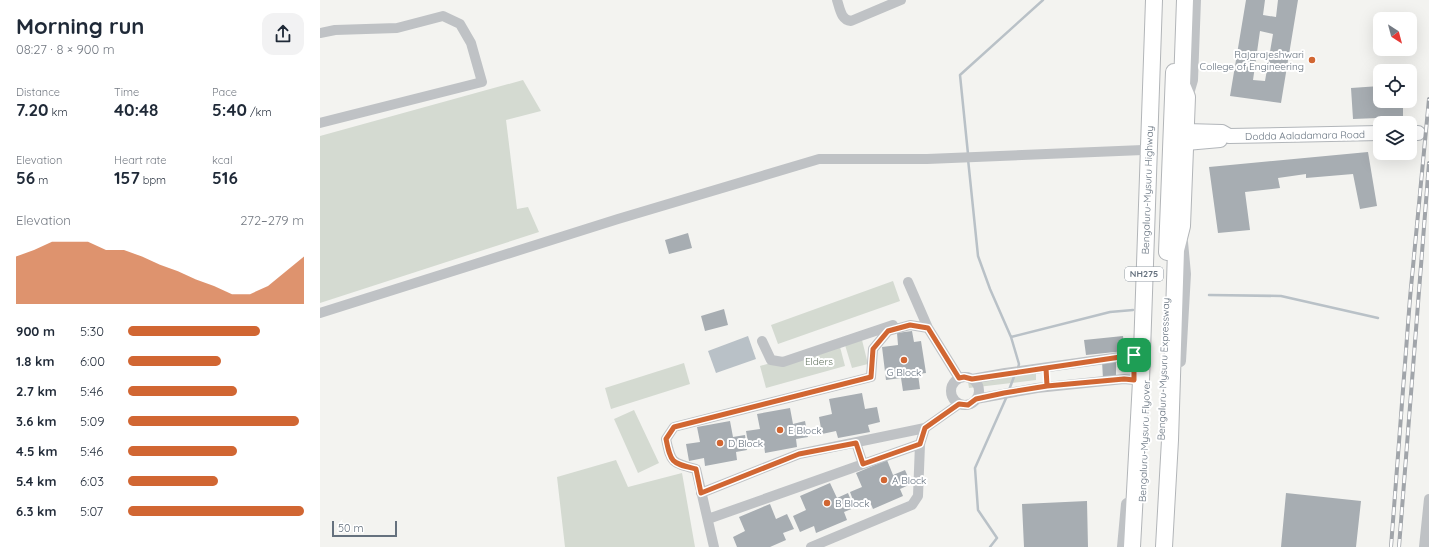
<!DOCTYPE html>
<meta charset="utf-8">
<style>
:root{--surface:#fff;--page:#f2f2f3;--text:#1f2937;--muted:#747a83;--accent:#d16632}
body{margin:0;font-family:Quicksand,sans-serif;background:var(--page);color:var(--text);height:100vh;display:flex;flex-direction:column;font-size:15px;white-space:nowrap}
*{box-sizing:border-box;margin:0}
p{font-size:13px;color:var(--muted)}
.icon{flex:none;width:22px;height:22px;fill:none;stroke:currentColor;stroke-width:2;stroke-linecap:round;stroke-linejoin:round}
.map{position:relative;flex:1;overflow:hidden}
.panel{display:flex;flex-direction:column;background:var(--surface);width:320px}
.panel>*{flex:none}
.needle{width:26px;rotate:144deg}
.buttons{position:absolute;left:1053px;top:12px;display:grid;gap:8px}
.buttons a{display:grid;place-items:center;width:44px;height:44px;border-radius:8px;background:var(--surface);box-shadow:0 4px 16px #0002;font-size:20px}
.scale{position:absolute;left:12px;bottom:10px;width:65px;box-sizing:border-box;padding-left:4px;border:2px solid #65717e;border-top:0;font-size:11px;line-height:14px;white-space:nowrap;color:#65717e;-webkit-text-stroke:3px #fff;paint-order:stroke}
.pin{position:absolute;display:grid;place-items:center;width:34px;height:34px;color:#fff;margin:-17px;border-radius:8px;box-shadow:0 2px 6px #0006}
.round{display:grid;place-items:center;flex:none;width:42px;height:42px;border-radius:12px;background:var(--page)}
.head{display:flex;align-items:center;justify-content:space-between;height:68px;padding:0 16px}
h1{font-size:22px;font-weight:800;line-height:30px}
.metrics{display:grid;grid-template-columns:repeat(3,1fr);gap:6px;height:68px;padding:4px 16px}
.metrics div{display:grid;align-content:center}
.metrics b{font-size:17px;font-weight:800}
.metrics small{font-size:11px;font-weight:400}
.metrics p{font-size:11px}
.chart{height:112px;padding:8px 16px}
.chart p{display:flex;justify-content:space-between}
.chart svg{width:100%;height:72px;margin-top:4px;fill:var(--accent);opacity:.7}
ul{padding:0 16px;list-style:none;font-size:13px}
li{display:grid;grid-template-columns:64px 48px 1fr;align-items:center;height:30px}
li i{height:10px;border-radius:5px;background:var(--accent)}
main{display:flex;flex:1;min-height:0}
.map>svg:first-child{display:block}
</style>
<main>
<section class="panel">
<div class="head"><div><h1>Morning run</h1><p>08:27 · 8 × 900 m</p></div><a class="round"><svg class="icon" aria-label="share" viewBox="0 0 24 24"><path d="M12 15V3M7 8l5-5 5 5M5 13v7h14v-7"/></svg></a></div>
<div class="metrics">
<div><p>Distance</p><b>7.20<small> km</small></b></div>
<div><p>Time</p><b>40:48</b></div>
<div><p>Pace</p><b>5:40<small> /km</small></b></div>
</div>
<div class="metrics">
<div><p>Elevation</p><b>56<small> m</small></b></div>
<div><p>Heart rate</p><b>157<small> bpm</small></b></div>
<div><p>kcal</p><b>516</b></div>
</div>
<div class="chart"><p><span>Elevation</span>272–279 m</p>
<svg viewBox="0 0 160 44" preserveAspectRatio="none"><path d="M0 44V15L10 11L20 6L30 6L40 6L50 11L60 11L70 15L80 20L90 24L100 29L110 33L120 38L130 38L140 33L150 24L160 15V44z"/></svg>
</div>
<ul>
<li><b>900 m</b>5:30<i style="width:75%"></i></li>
<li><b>1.8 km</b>6:00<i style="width:53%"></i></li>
<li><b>2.7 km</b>5:46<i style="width:62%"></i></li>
<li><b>3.6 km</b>5:09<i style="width:97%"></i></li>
<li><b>4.5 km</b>5:46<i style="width:62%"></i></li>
<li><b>5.4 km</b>6:03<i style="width:51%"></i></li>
<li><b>6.3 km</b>5:07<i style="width:100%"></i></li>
</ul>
</section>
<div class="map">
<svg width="1109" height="547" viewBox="0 0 1109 547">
<rect width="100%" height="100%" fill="#f3f3f0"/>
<path fill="#d4dad1" d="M 203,80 L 221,111 L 186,120 L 197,209 L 208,207 L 219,232 L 0,303 L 0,136 Z
M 573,281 L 580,301 L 458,344 L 451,325 Z
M 542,340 L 548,364 L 532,368 L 525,345 Z
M 519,343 L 525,366 L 446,388 L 440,366 Z
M 364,363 L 370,384 L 291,409 L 285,388 Z
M 716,373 L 716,380 L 649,388 L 648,382 Z
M 314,410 L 339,463 L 318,473 L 294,419 Z
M 296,460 L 308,487 L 362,473 L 375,547 L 245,547 L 237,477 Z"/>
<path fill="#b9c1c7" d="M 428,336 L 436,359 L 396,373 L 388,351 Z"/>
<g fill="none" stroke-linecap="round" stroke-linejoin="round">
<path stroke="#b9c1c7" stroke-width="2.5" d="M 648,154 L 640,75 L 723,0
M 648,159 L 658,256 L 670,289 L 691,337 L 699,364 L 698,368
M 889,295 L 961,296 L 1058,318
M 691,337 L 790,312 L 813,310
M 689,390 L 695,374
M 670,547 L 677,538 L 658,510 L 655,468 L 687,396"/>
</g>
<path fill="#a7adb2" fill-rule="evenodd" d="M 926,0 L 945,0 L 943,15 L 956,17 L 958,0 L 978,0 L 961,103 L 910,96 ZM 940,31 L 953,34 L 945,81 L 933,80 Z
M 1060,86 L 1060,101 L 1083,101 L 1083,117 L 1033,119 L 1031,88 Z
M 1048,152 L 1057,206 L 1040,209 L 1033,174 L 986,178 L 986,174 L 958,178 L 960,188 L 925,192 L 930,230 L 898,233 L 889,167 Z
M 368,233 L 372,248 L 349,254 L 345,240 Z
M 404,309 L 408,325 L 385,331 L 381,316 Z
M 592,331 L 594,342 L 601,341 L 606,373 L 598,374 L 600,389 L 583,391 L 581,378 L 566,380 L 562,347 L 578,345 L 577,333 Z
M 803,336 L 805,351 L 766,355 L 764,340 Z
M 782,361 L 796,361 L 796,379 L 783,379 Z
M 542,393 L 545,409 L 557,407 L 560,422 L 548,425 L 550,432 L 518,438 L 516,431 L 502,434 L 499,417 L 512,414 L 509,399 Z
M 470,408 L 473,424 L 485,421 L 488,437 L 476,439 L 477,447 L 445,453 L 444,445 L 429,448 L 426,431 L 440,429 L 437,414 Z
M 410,421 L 413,437 L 425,435 L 427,450 L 416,452 L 417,460 L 385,466 L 384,458 L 369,461 L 366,444 L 380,442 L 377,427 Z
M 567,460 L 573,475 L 585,470 L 591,484 L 580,489 L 583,496 L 553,509 L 550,502 L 536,508 L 530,492 L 542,487 L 536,473 Z
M 510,483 L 517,498 L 528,493 L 534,508 L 524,512 L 527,520 L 496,533 L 494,526 L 480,532 L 473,516 L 486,510 L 480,496 Z
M 966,493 L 1041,501 L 1036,547 L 961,547 Z
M 767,501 L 768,547 L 704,547 L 702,504 Z
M 450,504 L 456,519 L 467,514 L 474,529 L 463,533 L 466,540 L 450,547 L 417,547 L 413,537 L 425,531 L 419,517 Z"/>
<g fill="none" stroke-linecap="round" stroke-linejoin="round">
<defs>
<path id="secondary" d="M 866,131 L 902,132 L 909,136 L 1060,133
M 1090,133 L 1098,133
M 866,143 L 900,140"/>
<path id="trunk" d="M 847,252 L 854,72
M 812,547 L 821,381 L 834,0
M 844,547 L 850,440 L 856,250 L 862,226 L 867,97 L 862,85 L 865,0"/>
</defs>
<use href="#secondary" stroke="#b2b6ba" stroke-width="16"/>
<use href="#trunk" stroke="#b2b5b8" stroke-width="18"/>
<path stroke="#bfc2c5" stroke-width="10" d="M 517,0 C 520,9 521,20 531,21 L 581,0
M 0,33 L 15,30 L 77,28 L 123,16 L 140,24 L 151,43 L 162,82 L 0,123
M 588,282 L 608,328 L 639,378
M 0,313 L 298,219 L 499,159 L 607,159 L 823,150
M 442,341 L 451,360 L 463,362 L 573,325
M631 391a14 14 0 1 1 28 0a14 14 0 1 1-28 0Z
M 652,379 L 685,373 L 814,355
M 656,399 L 717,388 L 804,379 L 814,380
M 536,443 L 543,464
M 381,493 L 479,454 L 605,428
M 388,519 L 600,444
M 394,547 L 376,469 C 352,463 351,463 346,439 L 354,427 L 551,377 L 553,349 L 568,331 L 590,325 L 608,328
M 491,547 L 592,505 L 598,496 L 600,444 L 605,428 L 639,404
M 1104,547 L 1109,499"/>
<path stroke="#bfc2c5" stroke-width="12" d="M 867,97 L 872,80 L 875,0
M 860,361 L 865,274 L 862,242
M 803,547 L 807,504"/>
<use href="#secondary" stroke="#fff" stroke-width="14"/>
<use href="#trunk" stroke="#fff" stroke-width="16"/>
<defs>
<path id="rail" d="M 1071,547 L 1090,298 L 1109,99
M 1079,547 L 1109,163"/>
</defs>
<use href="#rail" stroke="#a1a5aa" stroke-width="4"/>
<use href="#rail" stroke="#fff" stroke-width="2.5" stroke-dasharray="8" stroke-linecap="butt"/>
</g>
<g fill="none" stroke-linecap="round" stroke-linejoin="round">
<defs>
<path id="route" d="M 814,355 L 726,368 L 727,386 L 684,393 L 656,399 L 648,405 L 639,404 L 605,428 L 600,444 L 543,464 L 536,443 L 479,454 L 381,493 L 376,469 C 352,463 351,464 346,439 L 354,427 L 551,377 L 553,349 L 568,331 L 590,325 L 608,328 L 639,378 L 644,377 L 652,379 L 726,368 L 727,386 L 804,379 L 814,380 L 814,355"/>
</defs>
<use href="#route" stroke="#fff" stroke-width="8"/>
<use href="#route" stroke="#d16632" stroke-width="5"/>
</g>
<g fill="#d16632" stroke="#fff" stroke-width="1.5">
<circle cx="992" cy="60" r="4"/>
<circle cx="584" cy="360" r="4"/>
<circle cx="460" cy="430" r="4"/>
<circle cx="400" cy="443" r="4"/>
<circle cx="564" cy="480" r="4"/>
<circle cx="507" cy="503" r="4"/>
</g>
<g text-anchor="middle" stroke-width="4" stroke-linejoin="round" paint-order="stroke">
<rect fill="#fff" stroke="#939ca5" stroke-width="1" x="805" y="267" width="38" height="14" rx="3"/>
<g font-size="9" font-weight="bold" fill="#65717e">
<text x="824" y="277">NH275</text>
</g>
<g font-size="10" fill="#65717e" stroke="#fff" text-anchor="start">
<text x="984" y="58" text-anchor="end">Rajarajeshwari<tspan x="984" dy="12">College of Engineering</tspan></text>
<text x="584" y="376" text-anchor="middle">G Block</text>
<text x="468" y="434">E Block</text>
<text x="408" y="447">D Block</text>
<text x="572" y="484">A Block</text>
<text x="515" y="507">B Block</text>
</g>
<g font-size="10" fill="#65717e" stroke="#fff">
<text transform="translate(985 135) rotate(-1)" y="4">Dodda Aaladamara Road</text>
<text transform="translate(827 190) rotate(-88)" y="4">Bengaluru-Mysuru Highway</text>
<text transform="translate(843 369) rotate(-88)" y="4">Bengaluru-Mysuru Expressway</text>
<text transform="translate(824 441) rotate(-88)" y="4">Bengaluru-Mysuru Flyover</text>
</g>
<g font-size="10" fill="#657663" stroke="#fff">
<text x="499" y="365">Elders</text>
</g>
</g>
</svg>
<div class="buttons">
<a><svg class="needle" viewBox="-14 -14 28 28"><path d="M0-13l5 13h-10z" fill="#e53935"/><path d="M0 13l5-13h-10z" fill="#747a83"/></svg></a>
<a><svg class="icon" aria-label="locate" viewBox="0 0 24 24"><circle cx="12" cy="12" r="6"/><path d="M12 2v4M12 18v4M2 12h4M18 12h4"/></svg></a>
<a><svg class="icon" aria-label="layers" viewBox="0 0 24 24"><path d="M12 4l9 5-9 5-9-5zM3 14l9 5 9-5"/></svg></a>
</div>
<div class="scale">50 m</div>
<div class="pin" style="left:814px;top:355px;background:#1e9e55"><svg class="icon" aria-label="arrive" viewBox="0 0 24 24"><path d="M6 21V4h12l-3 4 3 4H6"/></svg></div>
</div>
</main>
